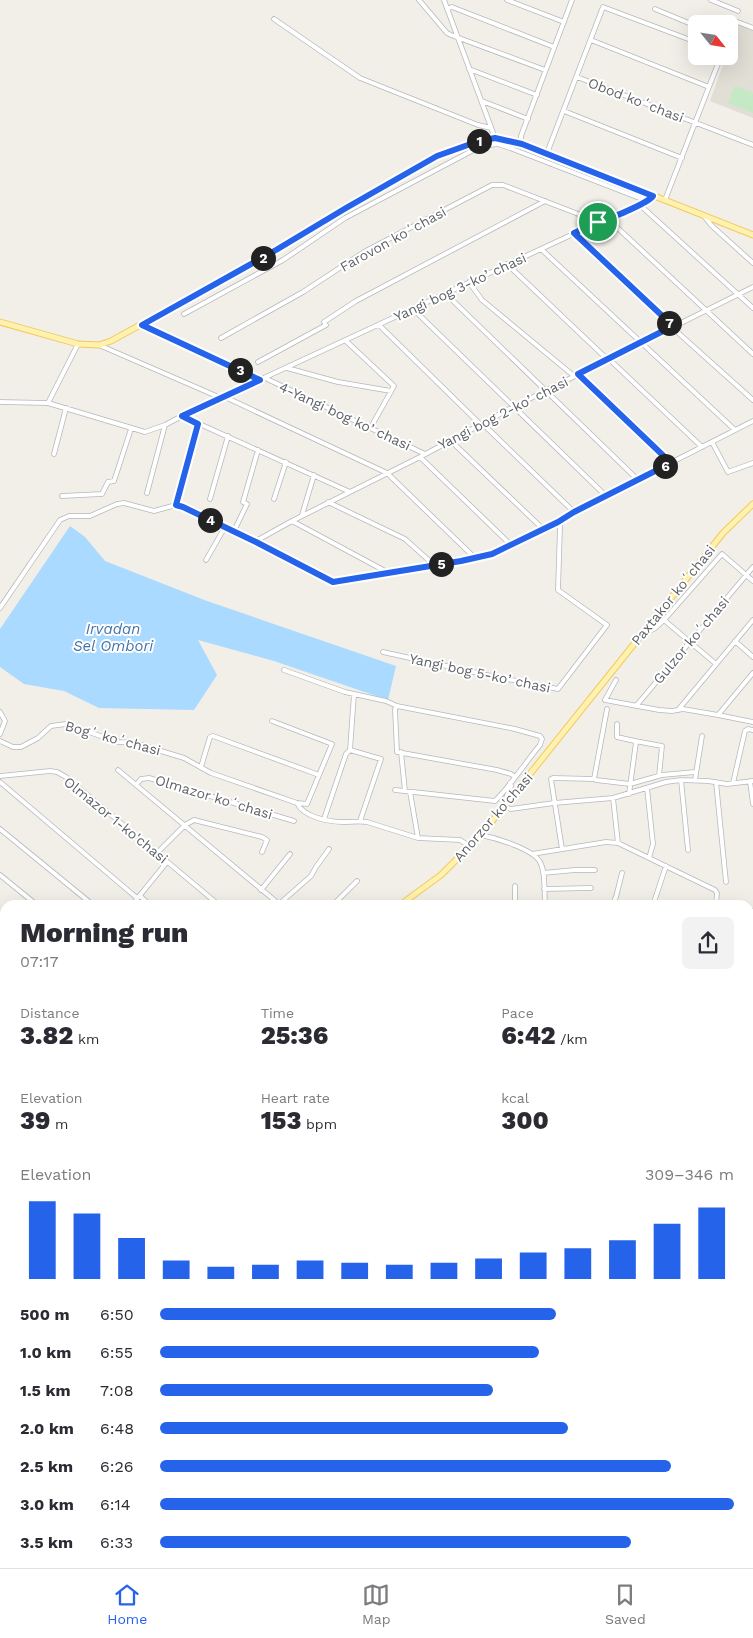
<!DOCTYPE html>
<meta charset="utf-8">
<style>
:root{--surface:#fff;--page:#f2f2f3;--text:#2b2b33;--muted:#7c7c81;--line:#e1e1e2;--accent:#2563eb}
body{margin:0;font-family:"Work Sans",sans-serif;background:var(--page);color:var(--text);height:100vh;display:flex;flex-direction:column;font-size:19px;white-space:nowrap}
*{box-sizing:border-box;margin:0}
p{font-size:16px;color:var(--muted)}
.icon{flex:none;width:28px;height:28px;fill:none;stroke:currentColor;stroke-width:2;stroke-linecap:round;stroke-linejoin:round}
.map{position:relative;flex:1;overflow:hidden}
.details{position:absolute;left:0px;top:900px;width:754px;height:669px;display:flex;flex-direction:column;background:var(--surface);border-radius:15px 15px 0 0;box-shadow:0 5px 20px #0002}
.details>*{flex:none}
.needle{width:32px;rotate:120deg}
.fabs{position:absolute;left:688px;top:15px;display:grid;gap:10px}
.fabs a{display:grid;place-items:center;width:50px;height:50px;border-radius:8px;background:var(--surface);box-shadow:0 5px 20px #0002;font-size:25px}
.pin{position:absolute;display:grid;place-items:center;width:42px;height:42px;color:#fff;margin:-21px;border:2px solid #fff;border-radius:50%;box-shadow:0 1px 5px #0007}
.km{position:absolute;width:25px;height:25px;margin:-12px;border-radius:50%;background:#222;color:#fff;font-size:14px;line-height:25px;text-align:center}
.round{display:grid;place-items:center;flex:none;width:52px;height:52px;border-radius:8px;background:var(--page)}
.overview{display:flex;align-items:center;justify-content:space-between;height:85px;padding:0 20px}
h1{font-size:28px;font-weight:800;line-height:38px}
.stats{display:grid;grid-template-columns:repeat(3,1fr);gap:8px;height:85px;padding:5px 20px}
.stats div{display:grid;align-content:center}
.stats b{font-size:25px;font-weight:800}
.stats small{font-size:14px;font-weight:400}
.stats p{font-size:14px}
.chart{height:140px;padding:10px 20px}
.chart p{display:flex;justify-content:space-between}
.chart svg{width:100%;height:90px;margin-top:5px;stroke:var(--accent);stroke-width:6}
ul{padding:0 20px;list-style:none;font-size:16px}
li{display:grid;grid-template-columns:80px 60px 1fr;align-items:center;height:38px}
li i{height:12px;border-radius:6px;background:var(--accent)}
.dock{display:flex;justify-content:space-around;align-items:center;height:70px;border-top:1px solid var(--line);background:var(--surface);font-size:14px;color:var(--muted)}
.dock a{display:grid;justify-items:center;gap:2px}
.dock .selected{color:var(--accent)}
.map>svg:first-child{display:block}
</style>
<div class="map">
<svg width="753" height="1568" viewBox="0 0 753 1568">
<rect width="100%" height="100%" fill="#f1efe8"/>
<path fill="#e1ded6" d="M 738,25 L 753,31 L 753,118 L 710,101 L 726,56 L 729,56 L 729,50 Z
M 5,1026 L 5,1136 L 0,1136 L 0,1027 Z"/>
<path fill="#c5e8c5" d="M 735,86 L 753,93 L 753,113 L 728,103 Z"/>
<path fill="#aadaff" d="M 70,526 L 85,537 L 105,561 L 207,601 L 396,666 L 388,700 L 274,661 L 198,640 L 217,675 L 194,710 L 99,708 L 64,691 L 24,684 L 0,667 L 0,629 Z"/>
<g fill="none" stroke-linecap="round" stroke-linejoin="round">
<path stroke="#aadaff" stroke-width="1" d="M 0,1557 L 5,1558
M 41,1564 L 51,1568"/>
<defs>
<path id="minor" d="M 419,0 L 447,33 L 451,35 L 545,70
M 444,0 L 495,138
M 507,0 L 564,22
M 711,0 L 738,11
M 447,9 L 452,7 L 554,47
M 655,9 L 696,26
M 274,19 L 360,78 L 478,125 L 491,128
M 729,37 L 735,21 L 753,28
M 591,40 L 709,87
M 469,69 L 537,95
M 577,77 L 753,145
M 482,101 L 528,119
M 564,111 L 682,158
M 521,143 L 521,136 L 572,0
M 547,153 L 603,7 L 696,42
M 665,200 L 721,56
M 640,205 L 753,308
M 704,216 L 712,226 L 753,263
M 608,219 L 753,354
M 574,233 L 675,330 L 753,400
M 541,249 L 735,430
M 507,264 L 607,359
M 469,282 L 482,300 L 574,376
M 446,294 L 638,480
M 413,309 L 606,496
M 184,314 L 283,260 L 345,218 L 481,146 L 498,144 L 510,148 L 647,201
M 324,322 L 356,301 L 545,201
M 142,325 L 260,380
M 379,325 L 480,424 L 484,425 L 574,512
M 221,338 L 303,292 L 364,252 L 492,185 L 503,185 L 599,222
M 346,341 L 394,386 L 371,427
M 99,345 L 221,398
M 609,359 L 702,447
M 258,362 L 326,325
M 287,368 L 338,382 L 391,391
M 578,374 L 671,463
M 265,378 L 425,454
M 225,397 L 387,473 L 475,558
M 0,402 L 48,403 L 145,432 L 165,425 L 180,417 L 599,222 C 612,218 646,206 653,195
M 48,403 L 78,344
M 182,416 L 350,492
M 450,440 L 543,529
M 712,442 L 728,472 L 753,463
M 54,454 L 66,408
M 420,457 L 511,545
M 147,493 L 165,425
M 62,496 L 102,494 L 108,482 L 114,481 L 131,429
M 210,499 L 228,436
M 274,499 L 286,462
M 328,502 L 405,539 L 434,565
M 176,505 L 198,424
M 302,515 L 314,475
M 292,521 L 387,572
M 558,522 L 574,512 L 753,421
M 234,531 L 247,504 L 243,502 L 258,450
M 256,541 L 292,521 L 420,457 L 513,407 L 753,287
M 206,560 L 225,527
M 0,608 L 60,520 L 69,516 L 90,516 L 117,504 L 124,503 L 154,511 L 176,505 L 183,507 L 256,541 L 333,582 L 461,561 L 492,554 L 558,522 L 560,526 L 558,590 L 607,625 L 558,689 L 496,677 L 383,652
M 664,620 L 716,664
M 643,633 L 654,629 L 664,620 L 722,554 L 753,581
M 735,641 L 753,657
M 284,670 L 345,692 L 386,701 L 397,706
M 616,680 L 605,700 L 659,710 L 672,711 L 683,709 L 718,715 L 753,673
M 636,706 L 753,567
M 678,710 L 753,620
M 0,712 L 5,721 L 0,734
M 718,715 L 753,722
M 617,724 L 617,737 L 635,741 L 636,742 L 629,794
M 0,741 L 13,747 L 21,747 L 38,738 L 51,726 L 66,724 L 109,739 L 118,742 L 135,743 L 184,758 L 211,773 L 297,803 L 307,804 L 332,744 L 272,721
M 635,741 L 662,746 L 659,776
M 350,750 L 354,694
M 401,752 L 405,791
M 201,767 L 210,737 L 213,736 L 319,775
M 118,770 L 279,904
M 0,776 L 50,771 L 57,772 L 66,777 L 219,905
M 594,779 L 607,709
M 681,780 L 688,850
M 695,780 L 702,736
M 750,781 L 753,804
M 0,782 L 137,898
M 716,782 L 726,882
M 733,783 L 745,731 L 748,729 L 753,730
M 136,785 L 141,779 L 149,778 L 294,821
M 647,788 L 653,844 L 649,858
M 395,790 L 495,801 C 512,784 525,763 540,745 L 542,739 L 540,736 L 515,729 L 397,706 L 395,709 L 397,752 L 497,770 L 511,774 L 515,777
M 410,792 L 418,838
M 613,798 L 618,843
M 297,803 C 303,817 329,822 343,822 C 352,822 359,821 367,822 L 418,838 L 460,840 L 471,847
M 506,804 L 506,798 L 511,786 L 510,783
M 503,807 L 511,809 L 554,803 L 613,798 L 666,782 L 681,780 L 708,781 L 727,784 L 753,781
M 324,819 L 346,754 L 350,750 L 381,759 L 360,821
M 0,829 L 93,905
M 481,835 C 496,838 533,849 540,862 C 546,872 544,894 545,905
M 562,849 L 551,779 L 553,778 L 594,779 L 596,780 L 630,784 L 662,775 L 695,772
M 157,853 L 185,825 L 194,820 L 262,837 L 267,840 L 262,852
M 532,854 L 606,842 L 618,843 L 715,890 L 717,893 L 716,905
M 543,873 L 575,870 L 595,870
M 0,875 L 37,905
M 515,886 L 515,905
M 544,889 L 591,888
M 261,890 L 290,854
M 140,896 L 150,905
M 132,905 L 167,862
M 278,905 L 311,876 L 316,867 L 329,849
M 333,905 L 357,881
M 612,905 L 616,897 L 622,873
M 653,905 L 666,866
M 749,911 L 752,911
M 0,922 L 5,926
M 749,946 L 753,945
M 0,1024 L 5,1023
M 749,1063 L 753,1063
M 749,1094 L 753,1094
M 749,1124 L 753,1123
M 749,1155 L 753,1155
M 749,1185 L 753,1185
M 749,1218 L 753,1218
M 749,1517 L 753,1518
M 749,1548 L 753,1548
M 0,1564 L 33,1568"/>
<path id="major" d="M 0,322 L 78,344 L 99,345 L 111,341 L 276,250 L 346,208 L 437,155 L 479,141 L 495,138 L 523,144 L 753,235
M 400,905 L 441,875 L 481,835 L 723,533 L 753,504
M 0,1303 L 5,1299
M 0,1391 L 5,1392
M 0,1417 L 5,1419
M 749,1468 L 753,1468
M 240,1564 L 249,1568"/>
</defs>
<use href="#minor" stroke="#b5b8bc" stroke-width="5.5"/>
<use href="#major" stroke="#f2c960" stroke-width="7"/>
<use href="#minor" stroke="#fff" stroke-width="4"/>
<use href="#major" stroke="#fff2af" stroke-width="5"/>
</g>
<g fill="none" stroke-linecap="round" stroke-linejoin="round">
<defs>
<path id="route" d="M 495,138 L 522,144 L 653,196 C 646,206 589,226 574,233 L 673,326 L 578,374 L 671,463 L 574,512 L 558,522 L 492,554 L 461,561 L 333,582 L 256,542 L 183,507 L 176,505 L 198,424 L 182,416 L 260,380 L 142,325 L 276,250 L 346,208 L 437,156 L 479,141 Z"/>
</defs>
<use href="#route" stroke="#fff" stroke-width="10"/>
<use href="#route" stroke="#2563eb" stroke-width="6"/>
</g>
<g text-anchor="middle" stroke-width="4" stroke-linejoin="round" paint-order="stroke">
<g font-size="14" fill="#5f6368" stroke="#fff">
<text transform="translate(636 100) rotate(21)" y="5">Obod koʻchasi</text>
<text transform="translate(393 239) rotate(-29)" y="5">Farovon koʻchasi</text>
<text transform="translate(460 287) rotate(-25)" y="5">Yangi bog 3-koʼchasi</text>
<text transform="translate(503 413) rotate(-27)" y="5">Yangi bog 2-koʼchasi</text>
<text transform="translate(345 416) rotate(25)" y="5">4-Yangi bog koʼchasi</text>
<text transform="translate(673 595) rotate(-51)" y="5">Paxtakor koʻchasi</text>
<text transform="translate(691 640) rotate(-50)" y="5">Gulzor koʻchasi</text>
<text transform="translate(480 673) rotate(12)" y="5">Yangi bog 5-koʼchasi</text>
<text transform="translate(113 738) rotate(15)" y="5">Bogʻ koʻchasi</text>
<text transform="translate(214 797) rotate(17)" y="5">Olmazor koʻchasi</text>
<text transform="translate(493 817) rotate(-49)" y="5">Anorzor ko'chasi</text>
<text transform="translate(116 820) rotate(39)" y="5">Olmazor 1-ko'chasi</text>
</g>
<g font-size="15" font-style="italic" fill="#4174aa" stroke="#fff">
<text x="113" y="634">Irvadan<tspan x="113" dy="17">Sel Ombori</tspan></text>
</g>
</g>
</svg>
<div class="fabs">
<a><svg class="needle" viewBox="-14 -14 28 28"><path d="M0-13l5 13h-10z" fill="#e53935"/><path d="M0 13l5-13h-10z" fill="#7c7c81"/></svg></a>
</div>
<div class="pin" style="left:598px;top:222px;background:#1e9e55"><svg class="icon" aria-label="arrive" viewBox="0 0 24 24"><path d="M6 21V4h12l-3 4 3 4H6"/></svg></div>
<b class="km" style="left:479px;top:141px">1</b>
<b class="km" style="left:263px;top:258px">2</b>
<b class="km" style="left:240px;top:370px">3</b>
<b class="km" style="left:210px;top:520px">4</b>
<b class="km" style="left:441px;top:564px">5</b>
<b class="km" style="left:665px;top:466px">6</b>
<b class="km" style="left:669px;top:323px">7</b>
<section class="details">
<div class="overview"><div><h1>Morning run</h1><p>07:17</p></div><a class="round"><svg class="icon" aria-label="share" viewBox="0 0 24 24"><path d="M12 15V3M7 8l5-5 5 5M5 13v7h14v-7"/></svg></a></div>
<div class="stats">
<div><p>Distance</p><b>3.82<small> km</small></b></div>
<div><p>Time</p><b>25:36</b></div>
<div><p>Pace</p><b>6:42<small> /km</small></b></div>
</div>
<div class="stats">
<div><p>Elevation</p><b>39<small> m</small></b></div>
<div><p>Heart rate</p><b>153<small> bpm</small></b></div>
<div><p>kcal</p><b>300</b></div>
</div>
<div class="chart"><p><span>Elevation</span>309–346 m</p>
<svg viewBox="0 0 160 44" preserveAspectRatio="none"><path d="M5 44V6M15 44V12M25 44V24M35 44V35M45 44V38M55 44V37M65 44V35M75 44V36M85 44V37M95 44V36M105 44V34M115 44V31M125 44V29M135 44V25M145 44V17M155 44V9"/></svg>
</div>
<ul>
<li><b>500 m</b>6:50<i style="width:69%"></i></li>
<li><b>1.0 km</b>6:55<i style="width:66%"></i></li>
<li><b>1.5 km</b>7:08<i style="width:58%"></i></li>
<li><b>2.0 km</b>6:48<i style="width:71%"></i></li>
<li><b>2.5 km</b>6:26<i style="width:89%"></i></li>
<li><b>3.0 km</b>6:14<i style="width:100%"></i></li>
<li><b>3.5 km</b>6:33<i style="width:82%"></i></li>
</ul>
</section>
</div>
<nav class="dock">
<a class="selected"><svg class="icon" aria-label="home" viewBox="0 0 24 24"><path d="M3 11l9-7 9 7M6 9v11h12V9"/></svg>Home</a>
<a><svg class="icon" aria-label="map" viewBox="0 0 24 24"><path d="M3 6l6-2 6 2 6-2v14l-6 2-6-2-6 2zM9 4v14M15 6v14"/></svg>Map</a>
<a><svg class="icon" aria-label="saved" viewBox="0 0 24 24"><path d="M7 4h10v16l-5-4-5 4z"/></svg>Saved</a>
</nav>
